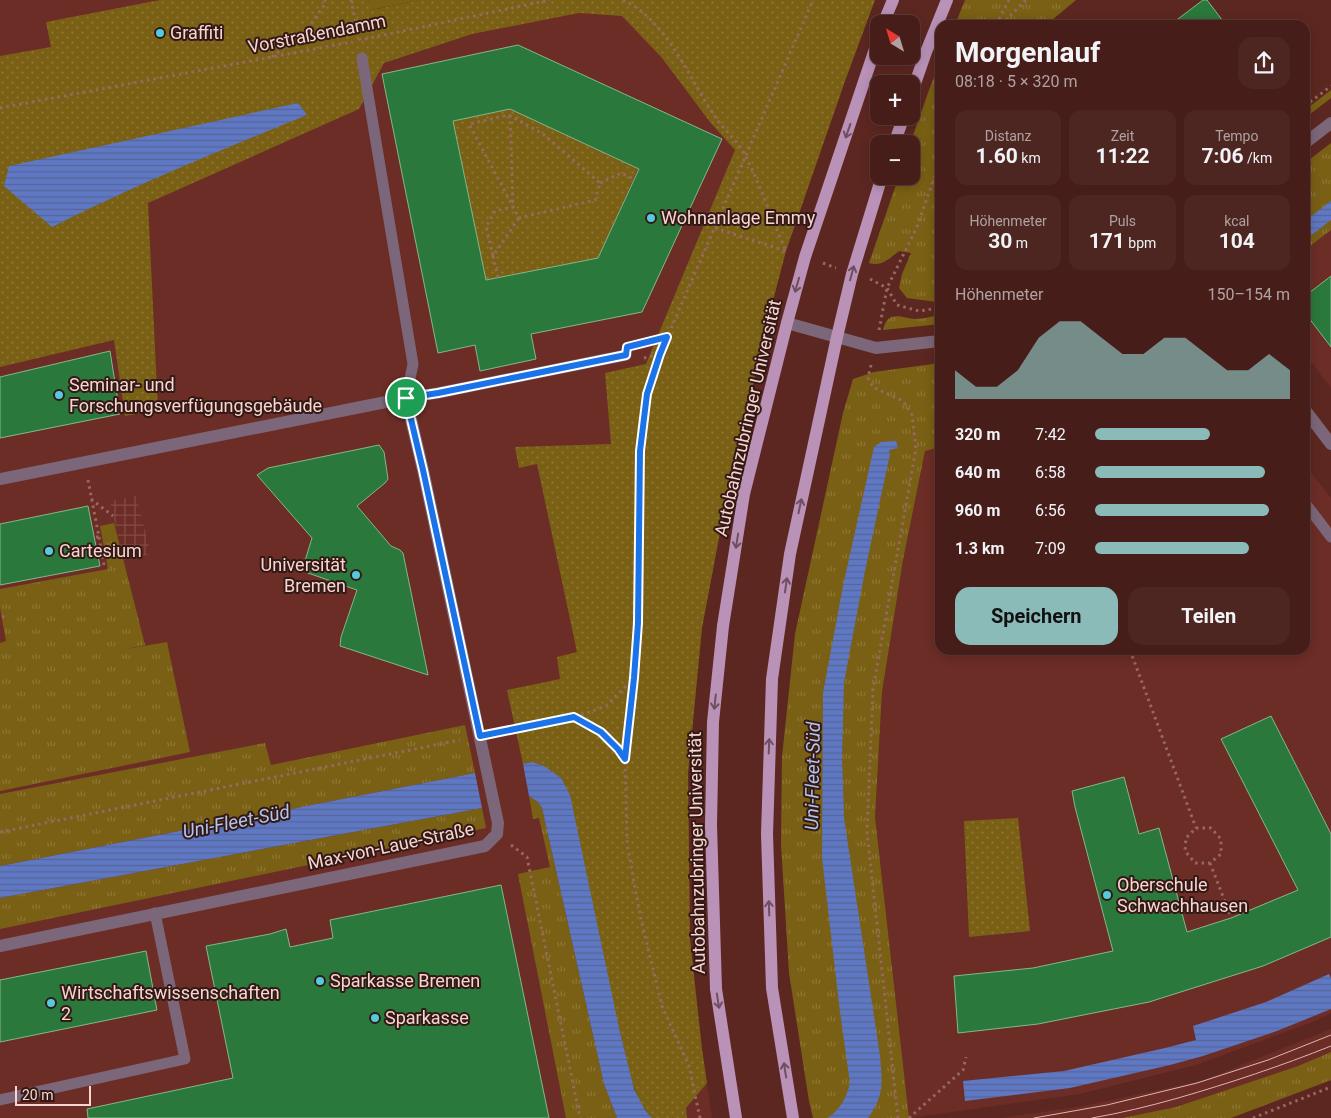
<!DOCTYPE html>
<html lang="de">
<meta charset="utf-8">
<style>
:root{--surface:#461d19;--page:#4d2622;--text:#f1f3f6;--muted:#b0a2a2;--line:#5e3b38;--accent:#8bbbb9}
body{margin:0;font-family:Roboto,sans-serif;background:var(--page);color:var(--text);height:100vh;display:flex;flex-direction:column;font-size:19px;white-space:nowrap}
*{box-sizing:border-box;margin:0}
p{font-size:16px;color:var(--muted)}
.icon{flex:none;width:28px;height:28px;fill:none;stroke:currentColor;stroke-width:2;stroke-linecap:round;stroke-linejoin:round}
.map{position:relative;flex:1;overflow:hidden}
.panel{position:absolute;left:935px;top:20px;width:375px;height:635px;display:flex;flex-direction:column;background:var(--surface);border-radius:15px;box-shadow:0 2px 12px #0003,0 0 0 1px var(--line)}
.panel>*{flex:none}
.needle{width:32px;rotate:322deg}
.tools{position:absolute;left:870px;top:15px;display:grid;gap:10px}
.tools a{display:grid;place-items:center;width:50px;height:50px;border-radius:10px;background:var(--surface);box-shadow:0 2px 12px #0003,0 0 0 1px var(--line);font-size:25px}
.scale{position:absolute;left:15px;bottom:12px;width:76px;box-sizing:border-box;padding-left:5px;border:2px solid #f8d5cf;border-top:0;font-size:14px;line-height:18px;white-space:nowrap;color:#f8d5cf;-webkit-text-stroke:4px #321916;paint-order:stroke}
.pin{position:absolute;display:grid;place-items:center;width:42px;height:42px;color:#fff;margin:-21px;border:2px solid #fff;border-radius:50%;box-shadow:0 1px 5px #0007}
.round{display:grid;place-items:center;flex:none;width:52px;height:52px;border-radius:15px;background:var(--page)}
.summary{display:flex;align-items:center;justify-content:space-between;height:85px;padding:0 20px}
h1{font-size:28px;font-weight:700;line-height:38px}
.metrics{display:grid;grid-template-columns:repeat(3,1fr);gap:8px;height:85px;padding:5px 20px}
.metrics div{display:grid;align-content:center;border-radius:12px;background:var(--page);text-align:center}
.metrics b{font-size:21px;font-weight:700}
.metrics small{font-size:14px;font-weight:400}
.metrics p{font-size:14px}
.chart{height:140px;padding:10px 20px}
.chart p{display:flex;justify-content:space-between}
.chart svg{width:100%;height:90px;margin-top:5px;fill:var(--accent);opacity:.7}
.button{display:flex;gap:10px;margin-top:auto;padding:10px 20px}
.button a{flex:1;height:58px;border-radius:15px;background:var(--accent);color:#111;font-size:20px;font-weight:700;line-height:58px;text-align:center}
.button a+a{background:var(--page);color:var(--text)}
ul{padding:0 20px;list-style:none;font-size:16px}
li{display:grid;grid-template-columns:80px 60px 1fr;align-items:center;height:38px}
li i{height:12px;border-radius:6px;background:var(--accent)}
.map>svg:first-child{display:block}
</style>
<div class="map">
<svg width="1331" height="1118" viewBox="0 0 1331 1118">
<defs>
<pattern id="industrial-grid" width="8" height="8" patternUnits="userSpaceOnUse" patternTransform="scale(1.25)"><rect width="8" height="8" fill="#6c2d26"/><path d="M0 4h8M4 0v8" fill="none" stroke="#824b44"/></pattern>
<pattern id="grass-tufts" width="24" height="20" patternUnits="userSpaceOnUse" patternTransform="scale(1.25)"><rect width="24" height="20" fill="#7a6015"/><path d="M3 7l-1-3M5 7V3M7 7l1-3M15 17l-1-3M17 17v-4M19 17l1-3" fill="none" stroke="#8e7636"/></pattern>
<pattern id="park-dots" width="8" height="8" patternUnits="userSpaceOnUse" patternTransform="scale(1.25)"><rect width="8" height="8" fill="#7a6015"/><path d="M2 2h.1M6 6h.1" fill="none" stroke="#8e7636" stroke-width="1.8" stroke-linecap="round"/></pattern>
<pattern id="water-rules" width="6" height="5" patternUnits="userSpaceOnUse" patternTransform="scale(1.25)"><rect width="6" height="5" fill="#5e78c4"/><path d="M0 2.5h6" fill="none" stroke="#576495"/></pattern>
</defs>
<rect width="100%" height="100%" fill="#5d2721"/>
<path fill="#6c2d26" d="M 0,0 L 875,0 L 845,81 L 786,251 L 765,331 L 722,522 L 702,628 L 688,773 L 690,939 L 702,1049 L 712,1118 L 0,1118 Z
M 1331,230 L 1331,388 L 1305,354 L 1305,250 Z
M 940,447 L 940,650 L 1305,650 L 1305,465 L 1331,498 L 1331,1013 L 1315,1021 L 1196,1065 L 1080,1094 L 909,1118 L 875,817 L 882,692 L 903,560 L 925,451 Z
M 1331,1029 L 1331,1052 L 1298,1066 L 1176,1107 L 1122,1118 L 1001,1118 L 1084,1106 L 1204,1080 Z"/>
<path fill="url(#industrial-grid)" d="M 136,496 L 151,554 L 123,560 L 110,501 Z"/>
<path fill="url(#grass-tufts)" d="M 965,0 L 1076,0 L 1046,25 L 955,25 Z
M 940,62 L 940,301 L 937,302 L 907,298 L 899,288 L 902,274 L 911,253 L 899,251 C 890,258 882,267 869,263 L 899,176 L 911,176 L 911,144 L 910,144 L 929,90 Z
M 1331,90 L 1331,98 L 1305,118 L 1305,110 Z
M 1331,143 L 1331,230 L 1305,250 L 1305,163 Z
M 940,315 L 940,324 L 883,330 C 888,309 901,318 916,319 C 924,319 932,316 940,315 Z
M 940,363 L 940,447 L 925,451 L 903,560 L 882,692 L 875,817 L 909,1118 L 813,1118 L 809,1101 L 789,973 L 781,844 L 782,757 L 795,634 L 843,413 L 853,379 L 874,372 Z
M 114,523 L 145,645 L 126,649 L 167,642 L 190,752 L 0,791 L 0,643 L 6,641 L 0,608 L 0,589 L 108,569 L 100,526 Z
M 465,725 L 475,773 L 0,866 L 0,794 L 265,743 L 271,765 Z
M 529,796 L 538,802 L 542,808 L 604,1084 L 617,1118 L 566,1118 L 518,874 L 550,867 L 539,818 L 533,819 Z
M 482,808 L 486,828 L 0,929 L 0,898 Z
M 1331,1052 L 1331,1080 L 1231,1118 L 1122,1118 L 1176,1107 L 1298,1066 Z"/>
<path fill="url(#park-dots)" d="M 160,0 L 369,0 L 372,10 L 420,0 L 875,0 L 845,81 L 786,251 L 765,331 L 722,522 L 702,628 L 688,773 L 690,939 L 702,1049 L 707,1083 L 686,1108 L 687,1118 L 652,1118 C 629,1094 628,1057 618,1026 C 591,937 561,850 532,762 L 523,764 L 507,690 L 560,679 L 557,657 L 577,652 L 537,464 L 519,468 L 515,447 L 611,444 L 605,373 L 646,364 L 735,150 L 710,122 L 662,58 L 622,16 L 579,13 L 472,34 L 384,63 L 359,109 L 148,203 L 158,410 L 125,416 L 114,340 L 0,367 L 0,56 L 51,47 L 46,22 Z
M 510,109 L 638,169 L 598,258 L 486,280 L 453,121 Z
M 1018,818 L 1030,931 L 969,937 L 964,821 Z"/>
<path fill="#7a6015" d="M 369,0 L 420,0 L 371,10 Z"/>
<path fill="url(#water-rules)" d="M 298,103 L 307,115 C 221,150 135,185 52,227 L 4,186 L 9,166 Z
M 1331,201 L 1331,220 L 1305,240 L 1305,221 Z
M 896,441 L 898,448 L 889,450 L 890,454 L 865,571 L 844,682 L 842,756 L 844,818 L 880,1056 C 882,1083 885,1094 868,1118 L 828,1118 C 841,1108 846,1099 850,1083 L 840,1012 L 822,858 L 823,693 L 843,586 L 874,447 L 881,442 Z
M 532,762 L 544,766 L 561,778 L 570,795 L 619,1028 L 634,1089 L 645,1110 L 652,1118 L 617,1118 L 604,1084 L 542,808 L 538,802 L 529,796 L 523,764 Z
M 475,773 L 482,808 L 0,898 L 0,866 Z
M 1329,974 L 1331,978 L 1331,1009 L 1277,1031 L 1203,1056 L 1170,1065 L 1070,1088 L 965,1101 L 963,1081 L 1064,1071 L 1165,1048 L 1196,1040 L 1193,1026 L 1266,1002 Z"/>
<path fill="#2a783c" stroke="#85b78c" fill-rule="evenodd" d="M 1203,0 L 1207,0 L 1226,25 L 1170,25 Z
M 518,45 L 722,139 L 642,312 L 531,334 L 536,359 L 480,371 L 475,345 L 438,353 L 382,74 ZM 510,109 L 639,169 L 598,258 L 486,280 L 453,121 Z
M 1331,276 L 1331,347 L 1305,313 L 1305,296 Z
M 110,351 L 120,414 L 0,438 L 0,377 Z
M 379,445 L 384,452 L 388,479 L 385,483 L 357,506 L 391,546 L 400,550 L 403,553 L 428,675 L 340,646 L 341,637 L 357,590 L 305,572 L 304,564 L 312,538 L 257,475 L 268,468 Z
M 88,506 L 100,566 L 0,585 L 0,524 Z
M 1271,716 L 1331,834 L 1331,937 L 1263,966 L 1149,1002 L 1038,1024 L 958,1033 L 954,976 L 1033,968 L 1113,951 L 1075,807 L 1072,791 L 1124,777 L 1139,834 L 1159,828 L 1187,932 L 1231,918 L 1298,890 L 1221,739 Z
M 501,885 L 549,1118 L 88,1118 L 87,1109 L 233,1078 L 206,946 L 270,934 L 286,929 L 290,947 L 333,938 L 330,920 Z
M 146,951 L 157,1010 L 0,1042 L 0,980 Z"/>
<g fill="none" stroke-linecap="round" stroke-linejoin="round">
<path stroke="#976862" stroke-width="3" stroke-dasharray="2.5 4" stroke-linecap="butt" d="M 351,0 L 360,41
M 623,0 C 668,21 689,79 716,118 C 725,131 739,142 746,157 C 761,187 772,220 786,251
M 996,25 L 1009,0
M 1001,25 L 1026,0
M 365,39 L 550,0
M 272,57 L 307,30 L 325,4 L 325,0
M 1305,106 L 1331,86
M 0,108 L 352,42
M 509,115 L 543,134 L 600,183 L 595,200 L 519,218 L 469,124 Z
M 510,115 L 513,207 L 495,211 L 486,227 L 493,256 L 519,218
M 600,183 L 621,173 L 634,179
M 715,228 L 786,251
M 493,256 L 498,278
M 823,263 L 836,268
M 870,279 L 887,288 L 897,305 L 919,311 L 940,308
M 879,330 L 887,288 L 917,227 L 940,161
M 638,344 L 666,337
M 644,358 L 659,354
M 871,365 L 868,378 L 873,387 L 903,401 L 912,415 L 916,449 L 873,689 L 867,832 L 898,1118
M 88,480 L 99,537 L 95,537
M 91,499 L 113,516
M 99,537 L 104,565
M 2,617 L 6,616
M 1130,650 L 1196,828
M 575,717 L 606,706 L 633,679
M 498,733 L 574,717 L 601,732 L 618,749 L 625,758
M 1196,828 L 1211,828 L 1221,839 L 1221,854 L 1210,863 L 1195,863 L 1185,851 L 1186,838 Z
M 0,832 L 460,740
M 511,845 L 527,857 L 580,1118
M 1210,863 L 1231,917
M 700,1118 L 689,1066 L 662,1006 L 640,915 L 627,843 L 625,759 L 634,678 L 638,623 L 640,451 L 647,394 L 660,354 L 813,0
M 909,1118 L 963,1070 L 966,1057
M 1253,1118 L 1331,1087"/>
<path stroke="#7b6779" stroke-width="11" d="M 362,58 L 413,364 L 406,398 L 438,393 L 626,355
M 1305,503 L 1331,537
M 0,1100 L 185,1059 L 155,913"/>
<path stroke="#7b6779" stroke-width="12" d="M 1305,143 L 1331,123
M 787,323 L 876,348 L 940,341
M 1305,410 L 1331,444
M 0,479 L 406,398 L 423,470 L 498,823 L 497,834 L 485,846 L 0,946"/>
<path stroke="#ba92b8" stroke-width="12" d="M 883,24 L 893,0
M 911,95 L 926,52 L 947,0
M 894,144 L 904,116
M 736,1118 L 716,989 L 711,825 L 713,722 L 723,626 L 744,494 L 787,323 L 805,257 L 879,37
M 793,1118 L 772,988 L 767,834 L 772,679 L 790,554 L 837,337 L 852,274 L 882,176"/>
<path stroke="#ddb6b0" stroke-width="1" d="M 1034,1118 L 1107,1105 L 1197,1083 L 1268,1060 L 1331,1035
M 1092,1118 C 1121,1113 1150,1106 1178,1098 C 1230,1083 1281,1066 1331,1046"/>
</g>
<defs><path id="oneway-shaft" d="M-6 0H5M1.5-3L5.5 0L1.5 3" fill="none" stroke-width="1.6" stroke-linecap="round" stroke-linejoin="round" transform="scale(1.25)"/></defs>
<g stroke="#6f4f5f">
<use href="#oneway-shaft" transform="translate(848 131) rotate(109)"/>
<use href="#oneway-shaft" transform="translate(852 273) rotate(-75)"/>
<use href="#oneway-shaft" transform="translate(797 285) rotate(106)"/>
<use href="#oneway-shaft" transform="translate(800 506) rotate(-78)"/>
<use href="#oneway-shaft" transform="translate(737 541) rotate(99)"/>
<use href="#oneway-shaft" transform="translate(786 585) rotate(-82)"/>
<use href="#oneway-shaft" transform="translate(715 702) rotate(96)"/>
<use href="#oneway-shaft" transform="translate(769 746) rotate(-88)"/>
<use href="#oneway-shaft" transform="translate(769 908) rotate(-92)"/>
<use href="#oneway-shaft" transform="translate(718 1001) rotate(81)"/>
<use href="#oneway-shaft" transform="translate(785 1070) rotate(-99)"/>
</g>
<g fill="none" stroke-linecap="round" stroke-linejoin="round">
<defs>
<path id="route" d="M 667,337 L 660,354 L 647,394 L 640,451 L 638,623 L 634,678 L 625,759 L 618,749 L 601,732 L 574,717 L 480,736 L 423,470 L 406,398 L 438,393 L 626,355 L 627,347 Z"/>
</defs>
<use href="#route" stroke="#fff" stroke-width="10"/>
<use href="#route" stroke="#1a73e8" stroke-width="6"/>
</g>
<g fill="#53cbdc" stroke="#321916" stroke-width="2">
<circle cx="160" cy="33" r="5"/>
<circle cx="651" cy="218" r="5"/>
<circle cx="59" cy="395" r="5"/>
<circle cx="49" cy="551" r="5"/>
<circle cx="356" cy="575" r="5"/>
<circle cx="1107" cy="895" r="5"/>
<circle cx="320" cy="981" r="5"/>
<circle cx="51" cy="1003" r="5"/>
<circle cx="375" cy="1018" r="5"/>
</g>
<g text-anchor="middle" stroke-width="4" stroke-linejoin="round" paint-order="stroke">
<g font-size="18" fill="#f8d5cf" stroke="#321916" text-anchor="start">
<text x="170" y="39">Graffiti</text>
<text x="661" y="224">Wohnanlage Emmy</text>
<text x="69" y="391">Seminar- und<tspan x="69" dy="21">Forschungsverfügungsgebäude</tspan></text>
<text x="59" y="557">Cartesium</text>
<text x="346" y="571" text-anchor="end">Universität<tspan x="346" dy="21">Bremen</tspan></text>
<text x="1117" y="891">Oberschule<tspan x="1117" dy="21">Schwachhausen</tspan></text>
<text x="330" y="987">Sparkasse Bremen</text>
<text x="61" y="999">Wirtschaftswissenschaften<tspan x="61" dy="21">2</tspan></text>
<text x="385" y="1024">Sparkasse</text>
</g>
<g font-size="18" fill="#f8d5cf" stroke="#321916">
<text transform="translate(317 34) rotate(-11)" y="6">Vorstraßendamm</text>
<text transform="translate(748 418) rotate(-77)" y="6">Autobahnzubringer Universität</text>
<text transform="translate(391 846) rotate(-12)" y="6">Max-von-Laue-Straße</text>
<text transform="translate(697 853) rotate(-91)" y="6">Autobahnzubringer Universität</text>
</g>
<g font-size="19" font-style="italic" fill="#b4c4ed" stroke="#321916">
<text transform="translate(812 776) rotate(-89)" y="7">Uni-Fleet-Süd</text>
<text transform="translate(236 821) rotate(-11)" y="7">Uni-Fleet-Süd</text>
</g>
</g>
</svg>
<div class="tools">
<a><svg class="needle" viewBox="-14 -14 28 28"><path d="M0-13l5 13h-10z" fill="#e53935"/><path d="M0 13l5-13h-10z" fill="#b0a2a2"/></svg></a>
<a>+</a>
<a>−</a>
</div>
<div class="scale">20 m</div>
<div class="pin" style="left:406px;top:398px;background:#1e9e55"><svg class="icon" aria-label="arrive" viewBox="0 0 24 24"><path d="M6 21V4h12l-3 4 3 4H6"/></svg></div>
<section class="panel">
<div class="summary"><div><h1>Morgenlauf</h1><p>08:18 · 5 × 320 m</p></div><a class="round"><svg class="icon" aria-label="share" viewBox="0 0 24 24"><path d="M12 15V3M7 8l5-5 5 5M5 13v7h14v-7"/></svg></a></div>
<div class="metrics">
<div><p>Distanz</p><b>1.60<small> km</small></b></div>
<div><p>Zeit</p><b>11:22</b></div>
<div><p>Tempo</p><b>7:06<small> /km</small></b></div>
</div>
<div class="metrics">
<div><p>Höhenmeter</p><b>30<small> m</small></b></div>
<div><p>Puls</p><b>171<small> bpm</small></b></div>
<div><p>kcal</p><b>104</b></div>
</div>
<div class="chart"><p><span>Höhenmeter</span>150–154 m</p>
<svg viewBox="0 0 160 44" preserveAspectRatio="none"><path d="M0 44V30L10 38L20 38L30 30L40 14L50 6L60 6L70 14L80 22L90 22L100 14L110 14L120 22L130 30L140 30L150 22L160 30V44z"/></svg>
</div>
<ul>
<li><b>320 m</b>7:42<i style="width:59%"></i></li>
<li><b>640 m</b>6:58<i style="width:87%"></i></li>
<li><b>960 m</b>6:56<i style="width:89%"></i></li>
<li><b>1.3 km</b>7:09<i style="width:79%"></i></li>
</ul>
<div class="button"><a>Speichern</a><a>Teilen</a></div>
</section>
</div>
